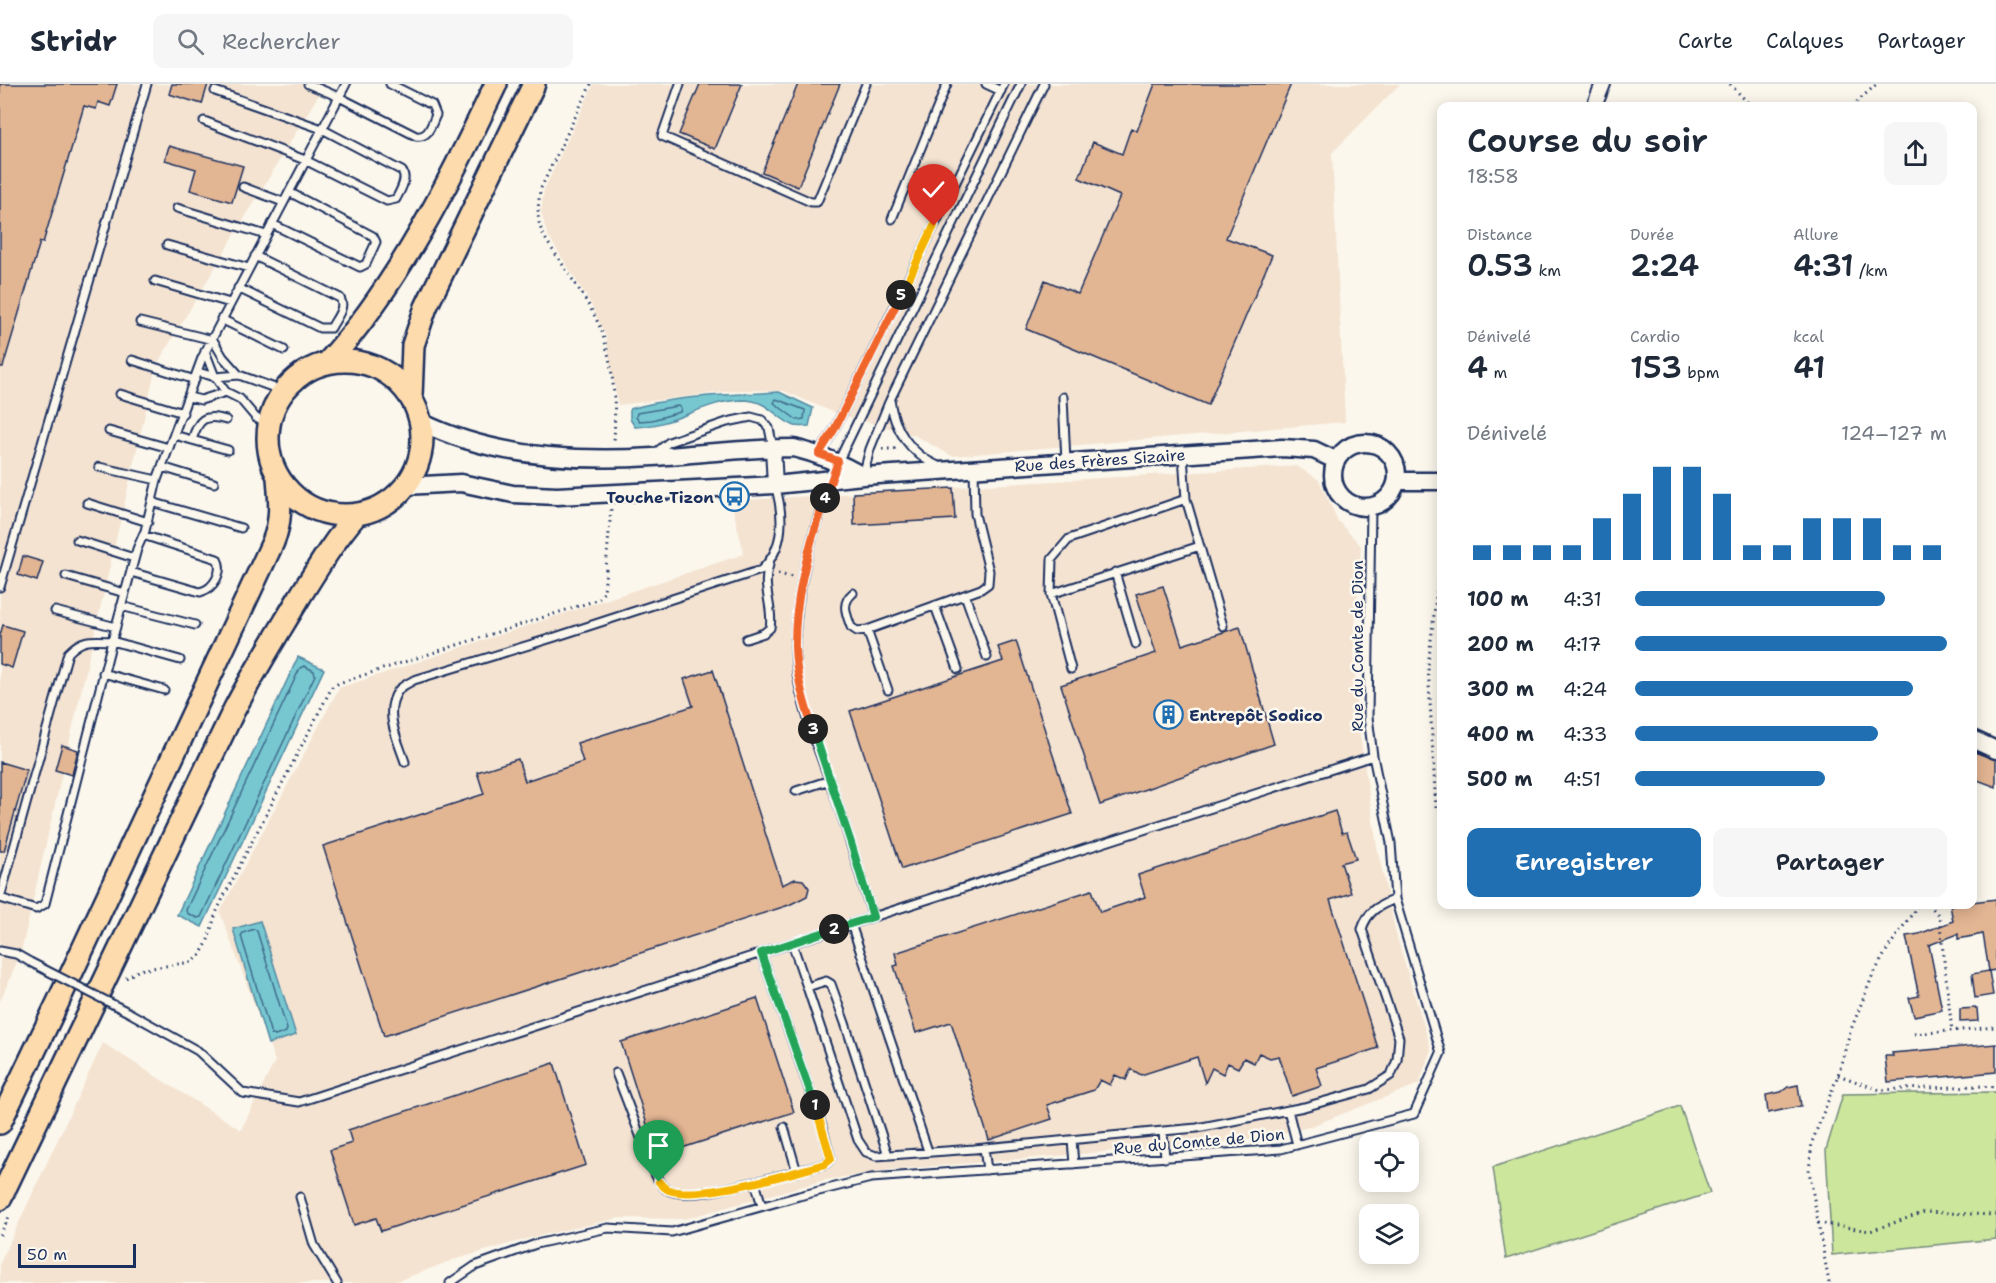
<!DOCTYPE html>
<html lang="fr">
<meta charset="utf-8">
<style>
:root{--surface:#fff;--page:#f6f6f7;--text:#1f2937;--muted:#747a83;--line:#e0e1e3;--accent:#1f6fb2}
body{margin:0;font-family:"Shantell Sans",sans-serif;background:var(--page);color:var(--text);height:100vh;display:flex;flex-direction:column;font-size:22px;white-space:nowrap}
*{box-sizing:border-box;margin:0}
p{font-size:20px;color:var(--muted)}
.icon{flex:none;width:33px;height:33px;fill:none;stroke:currentColor;stroke-width:2;stroke-linecap:round;stroke-linejoin:round}
.map{position:relative;flex:1;overflow:hidden}
.details{position:absolute;left:1437px;top:18px;width:540px;height:807px;display:flex;flex-direction:column;background:var(--surface);border-radius:12px;box-shadow:0 3px 15px #0003}
.details>*{flex:none}
.fabs{position:absolute;left:1359px;top:1048px;display:grid;gap:12px}
.fabs a{display:grid;place-items:center;width:60px;height:60px;border-radius:12px;background:var(--surface);box-shadow:0 3px 15px #0003;font-size:30px}
.scale{position:absolute;left:18px;bottom:15px;width:118px;box-sizing:border-box;padding-left:6px;border:3px solid #1b2f5e;border-top:0;font-size:16px;line-height:21px;white-space:nowrap;color:#1b2f5e;-webkit-text-stroke:4px #fbf7ec;paint-order:stroke}
.pin{position:absolute;display:grid;place-items:center;width:51px;height:51px;color:#fff;margin:-62px -26px;border-radius:50% 50% 50% 0;rotate:-45deg;box-shadow:0 0 6px #0007}
.pin .icon{rotate:45deg}
.km{position:absolute;width:30px;height:30px;margin:-15px;border-radius:50%;background:#222;color:#fff;font-size:16px;line-height:30px;text-align:center}
.round{display:grid;place-items:center;flex:none;width:63px;height:63px;border-radius:12px;background:var(--page)}
.head{display:flex;align-items:center;justify-content:space-between;height:102px;padding:0 30px}
h1{font-size:33px;font-weight:600;line-height:45px}
.metrics{display:grid;grid-template-columns:repeat(3,1fr);gap:9px;height:102px;padding:6px 30px}
.metrics div{display:grid;align-content:center}
.metrics b{font-size:30px;font-weight:600}
.metrics small{font-size:16px;font-weight:400}
.metrics p{font-size:16px}
.chart{height:168px;padding:12px 30px}
.chart p{display:flex;justify-content:space-between}
.chart svg{width:100%;height:108px;margin-top:6px;stroke:var(--accent);stroke-width:6}
.cta{display:flex;gap:12px;margin-top:auto;padding:12px 30px}
.cta a{flex:1;height:69px;border-radius:12px;background:var(--accent);color:#fff;font-size:24px;font-weight:600;line-height:69px;text-align:center}
.cta a+a{background:var(--page);color:var(--text)}
ul{padding:0 30px;list-style:none;font-size:20px}
li{display:grid;grid-template-columns:96px 72px 1fr;align-items:center;height:45px}
li i{height:15px;border-radius:8px;background:var(--accent)}
header{display:flex;align-items:center;gap:36px;box-sizing:border-box;height:84px;padding:0 30px;background:var(--surface);border-bottom:2px solid var(--line)}
header strong{font-size:28px}
nav{display:flex;gap:33px;margin-inline-start:auto;font-size:21px}
.search{width:420px;height:54px;background:var(--page);display:flex;align-items:center;gap:15px;box-sizing:border-box;padding:0 21px;border-radius:12px;color:var(--muted);font-size:22px}
.map>svg:first-child{display:block}
</style>
<header>
<strong>Stridr</strong>
<div class="search"><svg class="icon" aria-label="search" viewBox="0 0 24 24"><circle cx="10" cy="10" r="6"/><path d="M15 15l6 6"/></svg>Rechercher</div>
<nav><a>Carte</a><a>Calques</a><a>Partager</a></nav>
</header>
<div class="map">
<svg width="1996" height="1199" viewBox="0 0 1996 1199">
<rect width="100%" height="100%" fill="#fbf7ec"/>
<filter id="ink" filterUnits="userSpaceOnUse"><feTurbulence type="fractalNoise" baseFrequency=".0167" numOctaves="2"/><feDisplacementMap in="SourceGraphic" scale="12" xChannelSelector="R" yChannelSelector="G"/><feConvolveMatrix kernelMatrix="1 2 1 2 8 2 1 2 1" color-interpolation-filters="sRGB"/></filter>
<g filter="url(#ink)">
<path fill="#f4e3d1" d="M 0,0 L 325,0 L 156,282 L 21,868 L 0,918 Z
M 594,0 L 1400,0 L 1332,69 L 1345,338 L 952,372 L 914,351 L 835,329 L 784,307 L 741,306 L 618,321 L 606,253 L 590,218 L 547,150 L 541,128 L 544,106 Z
M 1297,382 L 1319,396 L 1338,437 L 1361,462 L 1354,558 L 1357,632 L 1377,763 L 1396,850 L 1431,965 L 1419,1000 L 1309,1043 L 1258,1055 L 889,1086 L 825,1096 L 684,1135 L 619,1134 L 534,1153 L 453,1176 L 392,1199 L 0,1199 L 0,1179 L 103,959 L 241,1046 L 275,977 L 220,828 L 339,604 L 744,470 L 731,417 Z"/>
<path fill="#cce69c" stroke="#748a7d" stroke-width="1.5" d="M 1996,1008 L 1996,1155 L 1832,1171 L 1826,1066 L 1843,1010 Z
M 1680,1022 L 1710,1109 L 1506,1175 L 1493,1083 Z"/>
<path fill="#77c7d1" stroke="#528aa3" stroke-width="1.5" d="M 779,308 L 813,324 L 809,342 C 805,342 799,343 795,342 C 774,334 770,316 742,316 C 703,317 676,342 635,343 L 630,335 L 630,325 C 677,311 730,311 779,308 Z
M 298,573 L 324,585 L 202,843 L 177,831 Z
M 260,837 L 296,951 L 268,960 L 233,845 Z"/>
<g fill="none" stroke-linecap="round" stroke-linejoin="round">
<path stroke="#406c8c" stroke-width="1.5" d="M 776,315 L 805,326 L 804,335 L 797,336 L 774,319 Z
M 678,322 L 681,324 L 680,328 L 652,336 L 639,337 L 636,333 L 637,329 Z
M 304,582 L 314,587 L 315,591 L 201,833 L 197,834 L 187,829 L 186,826 L 300,584 Z
M 254,845 L 257,847 L 287,945 L 286,948 L 275,952 L 271,950 L 241,852 L 243,849 Z"/>
</g>
<path fill="#e2b593" stroke="#1b2f5e" stroke-width="1.5" d="M 0,0 L 117,0 L 110,22 L 98,18 L 96,25 L 84,22 L 43,159 L 40,158 L 3,283 L 0,283 Z
M 172,0 L 208,0 L 202,20 L 169,10 Z
M 700,0 L 742,0 L 715,65 L 679,50 Z
M 798,0 L 840,0 L 798,103 L 762,88 Z
M 1155,0 L 1291,0 L 1226,154 L 1272,171 L 1208,321 L 1026,245 L 1045,196 L 1078,210 L 1120,112 L 1079,94 L 1093,58 L 1122,70 L 1131,44 L 1137,47 Z
M 169,62 L 243,82 L 232,118 L 190,106 L 196,85 L 165,76 Z
M 953,404 L 955,435 L 854,441 L 853,409 Z
M 23,472 L 43,478 L 37,497 L 18,491 Z
M 1163,502 L 1182,561 L 1240,543 L 1274,660 L 1100,721 L 1061,601 L 1156,569 L 1136,510 Z
M 3,541 L 23,547 L 12,584 L 0,580 L 0,551 Z
M 1016,557 L 1072,730 L 902,785 L 850,627 L 1003,577 L 998,563 Z
M 713,586 L 782,801 L 795,795 L 803,796 L 809,804 L 807,812 L 789,821 L 384,952 L 323,762 L 484,710 L 477,688 L 518,675 L 525,697 L 583,678 L 577,659 L 693,622 L 684,595 Z
M 62,661 L 78,666 L 72,691 L 55,686 Z
M 1972,667 L 1996,676 L 1996,703 L 1972,694 Z
M 0,678 L 27,686 L 4,767 L 0,767 Z
M 1335,727 L 1342,749 L 1347,748 L 1356,775 L 1341,779 L 1351,809 L 1330,816 L 1378,964 L 1316,984 L 1322,1002 L 1292,1012 L 1279,972 L 1270,974 L 1259,969 L 1254,979 L 1244,974 L 1238,984 L 1228,979 L 1223,990 L 1212,984 L 1205,999 L 1197,973 L 1141,991 L 1131,985 L 1126,996 L 1115,991 L 1110,1001 L 1100,996 L 1094,1006 L 1047,1021 L 1052,1035 L 989,1056 L 951,938 L 916,949 L 894,882 L 898,881 L 895,869 L 1092,806 L 1100,828 L 1145,813 L 1138,791 Z
M 1996,815 L 1996,886 L 1989,887 L 1993,911 L 1975,914 L 1972,890 L 1989,887 L 1983,850 L 1958,855 L 1958,850 L 1929,861 L 1942,926 L 1914,932 L 1909,914 L 1919,912 L 1906,852 L 1919,850 L 1953,837 L 1950,821 L 1972,820 L 1972,818 Z
M 757,914 L 794,1028 L 657,1072 L 621,958 Z
M 1977,924 L 1978,937 L 1960,938 L 1960,925 Z
M 1996,960 L 1996,988 L 1888,998 L 1885,972 L 1893,972 L 1892,969 Z
M 554,979 L 586,1081 L 381,1147 L 376,1134 L 354,1141 L 330,1066 L 352,1059 L 348,1046 Z
M 1798,1001 L 1801,1022 L 1768,1029 L 1766,1011 L 1781,1008 L 1788,1003 Z"/>
<g fill="none" stroke-linecap="round" stroke-linejoin="round">
<defs>
<path id="service" d="M 308,0 L 339,13 L 416,52 C 429,54 431,41 436,31 L 432,21 L 390,0
M 680,0 L 662,52 L 811,118 L 817,118 L 866,0
M 986,0 L 1001,7
M 204,37 L 305,76 L 387,117 L 396,115 C 400,107 408,95 402,87 L 322,45 L 215,7
M 243,103 L 283,118
M 177,124 L 266,151
M 892,135 L 947,0
M 272,140 L 360,183 L 366,180 L 376,158 L 373,152 L 289,108
M 167,161 L 249,184
M 155,197 L 230,219
M 238,204 L 320,244 L 331,244 C 336,234 346,224 340,214 L 255,172
M 221,235 L 284,266
M 140,238 L 213,256 L 223,273 L 239,291 L 283,307
M 205,267 L 215,293 L 226,308
M 132,276 L 195,296
M 198,288 L 215,293 L 239,291
M 120,310 L 183,329
M 189,313 L 201,316 L 226,308 L 240,315 L 256,334 L 268,340
M 1063,313 L 1066,378
M 109,347 L 169,364
M 174,351 L 228,366
M 192,356 C 198,336 204,329 226,336
M 654,370 L 669,358 L 727,338 L 751,333 L 762,336 L 769,344 L 773,364
M 819,370 L 834,346 L 1004,0
M 1183,371 L 1186,415 L 1223,542
M 838,378 L 1021,0
M 938,382 C 910,370 894,345 890,316 L 1044,0
M 99,383 L 157,396
M 162,383 L 214,399
M 863,392 L 870,365 L 889,318
M 830,397 C 812,450 796,505 795,561 C 794,611 820,668 836,715 C 850,754 860,794 873,833
M 152,418 L 241,444
M 87,419 L 148,438
M 77,456 L 134,474
M 131,488 L 200,508 C 214,505 224,487 217,475 L 143,451
M 1115,488 L 1136,560
M 66,492 L 125,509
M 0,503 L 147,0
M 853,509 C 841,519 846,529 851,543 L 857,547 L 867,546 L 981,505 L 988,500 L 989,487 L 975,430 L 974,384
M 1051,510 L 1200,462
M 965,511 L 987,573
M 121,522 L 195,541
M 935,522 L 958,585
M 55,527 L 116,543
M 867,546 L 888,606
M 746,555 L 764,549 L 770,544 C 774,523 761,504 769,481
M 1071,585 L 1051,510 L 1052,475 L 1069,455 L 1186,415
M 103,589 L 164,606
M 405,678 C 398,657 383,628 398,607 C 401,602 409,599 414,596 L 552,554 L 761,486 C 786,463 784,431 775,401
M 796,707 L 830,696
M 0,814 L 68,569 C 82,554 92,556 112,557 L 137,465 L 145,447 L 157,396 L 202,274 L 346,0
M 0,814 L 36,825 L 45,820 L 112,557 L 180,576
M 851,840 L 928,1067
M 792,859 L 807,903
M 0,867 L 16,870 L 30,878
M 128,928 L 198,967 L 243,1009 L 299,1018 L 1373,672
M 616,989 L 653,1085 C 656,1092 659,1100 666,1105 C 684,1117 734,1102 755,1098 L 762,1122
M 1288,1026 L 1297,1061
M 784,1043 L 797,1088
M 1163,1047 L 1165,1074
M 1072,1056 L 1074,1080
M 984,1064 L 987,1086
M 888,1071 L 845,939 L 831,900 L 826,897 L 807,903 L 858,1056 L 866,1068 L 876,1072 L 974,1065 L 1163,1047 L 1197,1044 L 1304,1023 L 1369,1005 L 1391,991 L 1397,976 L 1399,954 L 1362,845 C 1368,827 1378,822 1395,815
M 755,1098 L 825,1080 L 831,1075 L 822,1042 L 761,869
M 300,1113 L 314,1161 L 337,1199
M 450,1199 L 475,1182 L 536,1160 L 608,1144 L 672,1148 L 799,1112 L 871,1094 L 1281,1065 L 1414,1030 L 1441,969 L 1395,815 L 1391,759 L 1373,672 L 1368,633 L 1371,423"/>
<path id="minor" d="M 1594,22 L 1603,0
M 773,364 L 775,401"/>
<path id="tertiary" d="M 421,338 C 491,373 576,378 653,373 C 699,370 747,364 794,364 C 819,370 840,379 863,392
M1333 391a32 32 0 1 1 64 0a32 32 0 1 1-64 0Z
M 1397,397 L 1442,397
M 405,402 L 461,399 L 513,410 L 557,412 L 775,401 L 863,392 L 1282,364 L 1314,366 L 1335,376
M 1972,655 L 1996,666"/>
<path id="primary" d="M268 354a77 77 0 1 1 154 0a77 77 0 1 1-154 0Z
M 328,278 C 399,200 451,95 496,0
M 411,313 L 413,261 L 426,223 L 534,0
M 0,1039 L 59,916 L 273,458 C 282,436 280,417 278,394
M 0,1115 L 234,626 C 254,588 277,551 299,514 C 317,485 335,455 357,430"/>
</defs>
<use href="#service" stroke="#1b2f5e" stroke-width="11"/>
<use href="#minor" stroke="#1b2f5e" stroke-width="18"/>
<use href="#tertiary" stroke="#1b2f5e" stroke-width="21"/>
<use href="#primary" stroke="#1b2f5e" stroke-width="26"/>
<path stroke="#1b2f5e" stroke-width="3" stroke-dasharray="1.5 4.5" stroke-linecap="butt" d="M 591,0 L 540,106 C 539,117 537,127 539,138 C 542,153 553,166 561,178 C 574,198 589,219 599,241 C 614,277 616,320 614,358
M 1730,0 L 1751,22
M 1852,22 L 1877,0
M 882,365 L 900,365
M 778,490 L 792,493
M 1436,724 L 1428,582 L 1442,461
M 1929,820 L 1939,832 L 1952,947
M 126,894 L 139,886 L 191,878 L 200,871 L 207,859 L 216,829 L 225,810 L 332,603 L 339,599 L 591,518 L 600,514 L 604,508 L 611,425
M 1914,950 L 1996,943
M 1838,991 L 1880,1006 L 1977,1002 L 1996,1003
M 1818,1139 L 1870,1147 L 1925,1128 L 1996,1131
M 0,1151 L 10,1131
M 1829,1199 L 1809,1087 L 1812,1058 L 1838,991 L 1850,948 L 1872,893 L 1888,864 L 1919,820"/>
<use href="#service" stroke="#fbf7ec" stroke-width="7"/>
<use href="#minor" stroke="#fbf7ec" stroke-width="14"/>
<use href="#tertiary" stroke="#fbf7ec" stroke-width="16"/>
<use href="#primary" stroke="#fddbac" stroke-width="21"/>
<defs>
<path id="service-bridge" d="M 30,878 L 128,928"/>
</defs>
<use href="#service-bridge" stroke="#1b2f5e" stroke-width="11" stroke-linecap="butt"/>
<use href="#service-bridge" stroke="#fbf7ec" stroke-width="7"/>
</g>
</g>
<g fill="none" stroke-linecap="round" stroke-linejoin="round" filter="url(#ink)">
<defs>
<path id="split-1" d="M 659,1098 C 662,1101 665,1105 669,1106 C 698,1117 793,1089 825,1080 L 831,1075 L 815,1021"/>
<path id="split-2" d="M 815,1021 L 761,869 L 834,845"/>
<path id="split-3" d="M 813,645 L 851,759 L 873,833 L 834,845"/>
<path id="split-4" d="M 813,645 C 804,619 796,592 795,564 C 794,515 809,460 825,414"/>
<path id="split-5" d="M 825,414 L 838,377 L 819,370 L 834,346 L 901,211"/>
<path id="split-6" d="M 901,211 L 934,142"/>
</defs>
<use href="#split-1" stroke="#fff" stroke-width="12"/>
<use href="#split-2" stroke="#fff" stroke-width="12"/>
<use href="#split-3" stroke="#fff" stroke-width="12"/>
<use href="#split-4" stroke="#fff" stroke-width="12"/>
<use href="#split-5" stroke="#fff" stroke-width="12"/>
<use href="#split-6" stroke="#fff" stroke-width="12"/>
<use href="#split-1" stroke="#f5b400" stroke-width="8"/>
<use href="#split-2" stroke="#22a559" stroke-width="8"/>
<use href="#split-3" stroke="#22a559" stroke-width="8"/>
<use href="#split-4" stroke="#f0652b" stroke-width="8"/>
<use href="#split-5" stroke="#f0652b" stroke-width="8"/>
<use href="#split-6" stroke="#f5b400" stroke-width="8"/>
</g>
<defs>
<symbol id="bus-ring" viewBox="-11 -11 22 22"><circle r="9.5" fill="#fbf7ec" stroke="#1f6fb2" stroke-width="1.5"/><path d="M-5-6H5V4H4V6H2V4H-2V6H-4V4H-5ZM-3.5-4V0h7V-4ZM-3.5 1.2v1.5H-2V1.2ZM2 1.2v1.5H3.5V1.2Z" fill="#1f6fb2"/></symbol>
<symbol id="building-ring" viewBox="-11 -11 22 22"><circle r="9.5" fill="#fbf7ec" stroke="#1f6fb2" stroke-width="1.5"/><path d="M-4-6H4V6H1V3H-1V6H-4ZM-2.5-4.3h1.7v1.8h-1.7ZM.8-4.3h1.7v1.8H.8ZM-2.5-1h1.7V.8h-1.7ZM.8-1h1.7V.8H.8Z" fill="#1f6fb2"/></symbol>
</defs>
<g fill-rule="evenodd">
<use href="#bus-ring" x="718" y="396" width="33" height="33"/>
<use href="#building-ring" x="1152" y="614" width="33" height="33"/>
</g>
<g text-anchor="middle" stroke-width="5" stroke-linejoin="round" paint-order="stroke">
<g font-size="16" fill="#1b2f5e" stroke="#fbf7ec">
<text transform="translate(1100 376) rotate(-4)" y="6">Rue des Frères Sizaire</text>
<text transform="translate(1357 562) rotate(-90)" y="6">Rue du Comte de Dion</text>
<text transform="translate(1199 1057) rotate(-5)" y="6">Rue du Comte de Dion</text>
</g>
<g font-size="16" font-weight="bold" fill="#1b2f5e" stroke="#fbf7ec" text-anchor="end">
<text x="714" y="419">Touche Tizon</text>
<text x="1189" y="637" text-anchor="start">Entrepôt Sodico</text>
</g>
</g>
</svg>
<div class="fabs">
<a><svg class="icon" aria-label="locate" viewBox="0 0 24 24"><circle cx="12" cy="12" r="6"/><path d="M12 2v4M12 18v4M2 12h4M18 12h4"/></svg></a>
<a><svg class="icon" aria-label="layers" viewBox="0 0 24 24"><path d="M12 4l9 5-9 5-9-5zM3 14l9 5 9-5"/></svg></a>
</div>
<div class="scale">50 m</div>
<div class="pin" style="left:659px;top:1098px;background:#1e9e55"><svg class="icon" aria-label="arrive" viewBox="0 0 24 24"><path d="M6 21V4h12l-3 4 3 4H6"/></svg></div>
<div class="pin" style="left:934px;top:142px;background:#d93025"><svg class="icon" aria-label="check" viewBox="0 0 24 24"><path d="M5 12l5 5 9-10"/></svg></div>
<b class="km" style="left:815px;top:1021px">1</b>
<b class="km" style="left:834px;top:845px">2</b>
<b class="km" style="left:813px;top:645px">3</b>
<b class="km" style="left:825px;top:414px">4</b>
<b class="km" style="left:901px;top:211px">5</b>
<section class="details">
<div class="head"><div><h1>Course du soir</h1><p>18:58</p></div><a class="round"><svg class="icon" aria-label="share" viewBox="0 0 24 24"><path d="M12 15V3M7 8l5-5 5 5M5 13v7h14v-7"/></svg></a></div>
<div class="metrics">
<div><p>Distance</p><b>0.53<small> km</small></b></div>
<div><p>Durée</p><b>2:24</b></div>
<div><p>Allure</p><b>4:31<small> /km</small></b></div>
</div>
<div class="metrics">
<div><p>Dénivelé</p><b>4<small> m</small></b></div>
<div><p>Cardio</p><b>153<small> bpm</small></b></div>
<div><p>kcal</p><b>41</b></div>
</div>
<div class="chart"><p><span>Dénivelé</span>124–127 m</p>
<svg viewBox="0 0 160 44" preserveAspectRatio="none"><path d="M5 44V38M15 44V38M25 44V38M35 44V38M45 44V27M55 44V17M65 44V6M75 44V6M85 44V17M95 44V38M105 44V38M115 44V27M125 44V27M135 44V27M145 44V38M155 44V38"/></svg>
</div>
<ul>
<li><b>100 m</b>4:31<i style="width:80%"></i></li>
<li><b>200 m</b>4:17<i style="width:100%"></i></li>
<li><b>300 m</b>4:24<i style="width:89%"></i></li>
<li><b>400 m</b>4:33<i style="width:78%"></i></li>
<li><b>500 m</b>4:51<i style="width:61%"></i></li>
</ul>
<div class="cta"><a>Enregistrer</a><a>Partager</a></div>
</section>
</div>
